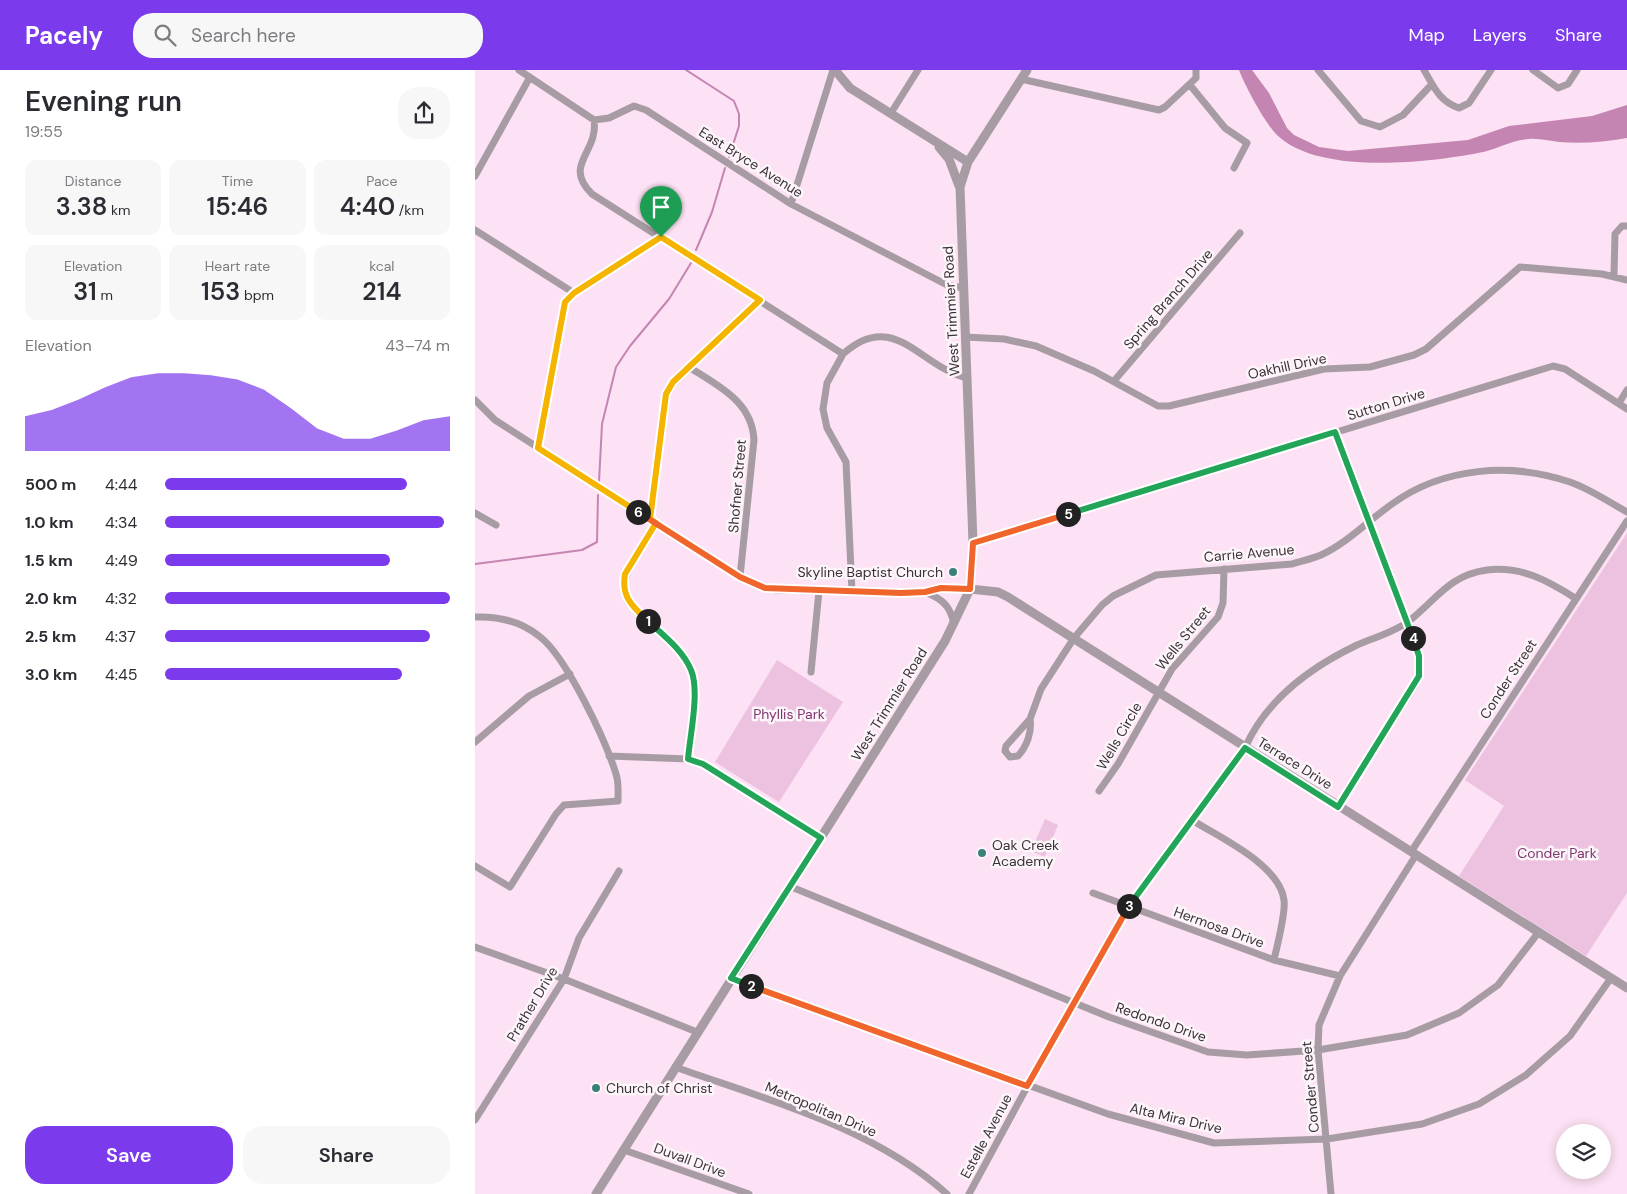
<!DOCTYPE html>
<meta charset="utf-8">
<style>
:root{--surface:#fff;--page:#f7f7f7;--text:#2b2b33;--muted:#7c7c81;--accent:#7c3aed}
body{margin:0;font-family:"DM Sans",sans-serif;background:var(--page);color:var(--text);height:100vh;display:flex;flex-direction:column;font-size:19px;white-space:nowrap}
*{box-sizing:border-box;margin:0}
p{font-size:16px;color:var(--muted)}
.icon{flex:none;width:28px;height:28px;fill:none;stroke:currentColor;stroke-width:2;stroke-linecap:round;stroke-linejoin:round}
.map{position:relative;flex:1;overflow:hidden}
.side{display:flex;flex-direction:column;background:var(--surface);width:475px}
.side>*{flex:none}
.tools{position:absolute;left:1081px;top:1054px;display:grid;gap:10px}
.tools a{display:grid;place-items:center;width:55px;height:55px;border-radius:50%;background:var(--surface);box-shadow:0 2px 12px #0003;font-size:25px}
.pin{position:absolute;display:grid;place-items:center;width:42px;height:42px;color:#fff;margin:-51px -21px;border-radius:50% 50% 50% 0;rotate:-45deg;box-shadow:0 0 5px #0007}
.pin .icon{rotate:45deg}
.km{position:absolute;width:25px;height:25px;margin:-12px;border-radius:50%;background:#222;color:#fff;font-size:14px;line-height:25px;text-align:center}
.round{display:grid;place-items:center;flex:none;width:52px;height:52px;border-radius:20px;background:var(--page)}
.headline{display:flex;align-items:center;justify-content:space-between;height:85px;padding:0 25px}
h1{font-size:28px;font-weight:600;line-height:38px}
.metrics{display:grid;grid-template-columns:repeat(3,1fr);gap:8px;height:85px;padding:5px 25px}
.metrics div{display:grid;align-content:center;border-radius:12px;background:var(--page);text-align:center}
.metrics b{font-size:25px;font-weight:600}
.metrics small{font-size:14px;font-weight:400}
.metrics p{font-size:14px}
.chart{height:140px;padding:10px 25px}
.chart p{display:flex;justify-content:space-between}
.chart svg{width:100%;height:90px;margin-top:5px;fill:var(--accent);opacity:.7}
.primary-button{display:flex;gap:10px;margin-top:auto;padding:10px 25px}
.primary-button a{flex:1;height:58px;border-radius:20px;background:var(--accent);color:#fff;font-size:20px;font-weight:600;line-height:58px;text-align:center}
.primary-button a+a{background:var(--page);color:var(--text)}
ul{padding:0 25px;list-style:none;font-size:16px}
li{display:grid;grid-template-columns:80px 60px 1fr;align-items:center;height:38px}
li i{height:12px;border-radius:6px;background:var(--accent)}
header{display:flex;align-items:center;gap:30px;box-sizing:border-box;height:70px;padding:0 25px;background:var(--accent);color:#fff}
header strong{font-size:24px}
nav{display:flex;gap:28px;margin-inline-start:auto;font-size:18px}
.search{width:350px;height:45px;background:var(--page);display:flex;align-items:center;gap:12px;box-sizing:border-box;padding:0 18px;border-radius:20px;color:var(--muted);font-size:19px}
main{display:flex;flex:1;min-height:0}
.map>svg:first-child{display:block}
</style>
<header>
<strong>Pacely</strong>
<div class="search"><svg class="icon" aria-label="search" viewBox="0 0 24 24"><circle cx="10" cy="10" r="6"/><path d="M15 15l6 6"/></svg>Search here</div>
<nav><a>Map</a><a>Layers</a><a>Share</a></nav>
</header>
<main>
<section class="side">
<div class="headline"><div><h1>Evening run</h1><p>19:55</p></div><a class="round"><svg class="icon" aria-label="share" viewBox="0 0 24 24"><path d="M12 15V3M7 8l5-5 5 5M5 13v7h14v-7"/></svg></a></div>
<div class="metrics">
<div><p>Distance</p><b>3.38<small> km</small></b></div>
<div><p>Time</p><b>15:46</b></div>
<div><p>Pace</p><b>4:40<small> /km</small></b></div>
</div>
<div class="metrics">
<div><p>Elevation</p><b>31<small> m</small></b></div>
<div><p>Heart rate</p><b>153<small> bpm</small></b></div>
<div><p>kcal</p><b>214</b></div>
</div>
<div class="chart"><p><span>Elevation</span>43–74 m</p>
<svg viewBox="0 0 160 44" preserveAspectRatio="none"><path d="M0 44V27L10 24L20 19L30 13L40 8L50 6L60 6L70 7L80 9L90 14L100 23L110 33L120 38L130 38L140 34L150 29L160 27V44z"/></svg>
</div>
<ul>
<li><b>500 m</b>4:44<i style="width:85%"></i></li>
<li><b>1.0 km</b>4:34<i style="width:98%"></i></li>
<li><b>1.5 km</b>4:49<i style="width:79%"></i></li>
<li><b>2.0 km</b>4:32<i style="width:100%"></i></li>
<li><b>2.5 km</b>4:37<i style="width:93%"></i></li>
<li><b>3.0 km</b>4:45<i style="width:83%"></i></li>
</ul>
<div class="primary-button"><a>Save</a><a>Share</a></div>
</section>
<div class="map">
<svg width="1152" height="1124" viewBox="0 0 1152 1124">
<rect width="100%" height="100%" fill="#fde1f4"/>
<path fill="#edc1e0" d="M 1152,463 L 1152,823 L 1111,886 L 984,806 L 1029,736 L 990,710 Z
M 302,590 L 368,632 L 304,732 L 240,692 Z
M 570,749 L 583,755 L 570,787 L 556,781 Z"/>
<path fill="#c485b3" d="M 764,0 L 777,0 L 794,23 L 812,58 L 819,65 L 844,77 L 873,81 L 993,70 L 1034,56 L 1117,46 L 1152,35 L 1152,68 C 1129,72 1107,74 1084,72 C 1074,71 1064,68 1054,69 C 1036,70 1021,80 1003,83 C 951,93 843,105 802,65 C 790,53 770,16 764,0 Z"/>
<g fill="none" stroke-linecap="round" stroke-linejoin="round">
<path stroke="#c485b3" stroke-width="2" d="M 211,0 L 259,31 L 264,44 L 264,56 L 254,87
M 221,180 L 237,142 L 250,98
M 124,412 L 127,354 L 141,297 L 155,276 L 194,229 L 216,193
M 0,494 L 107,480 L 122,472 L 123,425"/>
<path stroke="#a89ca4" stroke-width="7" d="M 44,0 L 119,50 L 134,48 L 159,36 L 171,40 L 316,134 L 472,215 L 488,218
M 843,0 L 886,51 L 905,57 L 928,45 L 957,14
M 949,0 C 959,17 964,31 984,38 L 994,33 L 1016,0
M 1058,0 L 1083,18 L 1093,14 L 1102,0
M 546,9 L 684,40 L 690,37 L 721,8 L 721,0
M 715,15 L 750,58 L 772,73 L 759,98
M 416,43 L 443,0
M 119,50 C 124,83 87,94 117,124 L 368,284 C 419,238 445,297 492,308
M 0,106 L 55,7
M 316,134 L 358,0
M 0,160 L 99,223
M 1139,206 L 1140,164 L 1147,156 L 1152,156
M 490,267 L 529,269 L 561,276 L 619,301 L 683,336 L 694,336 L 849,299 L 895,297 L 939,285 L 951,279 L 1045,197 L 1127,204 L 1152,210
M 368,284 L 352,313 L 348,339 L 352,358 L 371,392 L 377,522
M 214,297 C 243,316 277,331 279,370 L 265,507
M 639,311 L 765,163
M 0,330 L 20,350 L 265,507 L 300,520 L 425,523 L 450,522 L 466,518 L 495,519
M 1144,333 L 1152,320
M 860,362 L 933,552 L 944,587 L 944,606 L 941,614 L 863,737
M 63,378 L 90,232 L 99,223 L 186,167
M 0,443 L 21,455
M 175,449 L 189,333 L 194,318 L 285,230
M 181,453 C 167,477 141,504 153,532 C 174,552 219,584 220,615 C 220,639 215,665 213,689
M 498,473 L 1078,296 L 1090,299 L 1152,339
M 450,522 C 467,529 475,535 479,554
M 0,547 C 24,546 45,551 64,566 C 91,586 131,671 141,704 C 144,712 143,723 143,731 L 89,735 L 81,744 L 35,817 L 0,796
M 336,602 L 344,521
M 555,649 C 557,662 552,676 543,686 L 535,687 L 530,681 L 531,676 L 555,649 L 566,619 L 599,568 L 627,535 L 638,526 L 681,505 L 817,494 C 826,491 837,489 846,485 C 871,474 894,450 917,434 C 968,397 1036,392 1095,412 C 1115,419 1134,432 1152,442
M 0,672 L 54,626 L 95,604
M 134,686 L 213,689 L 228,693 L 346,768
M 624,721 L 643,694 L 697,599 L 743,547 L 748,533 L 749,499
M 717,750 C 745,768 804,794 809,830 C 811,843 802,876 799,890
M 936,782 L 1152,451
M 314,816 L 634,947 L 733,982 L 772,985 L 843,980 L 932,965 L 984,943 L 1023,915 L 1063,863
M 618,823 L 799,890 L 865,906
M 0,877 L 89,909 L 222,962
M 256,908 L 633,1044 L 739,1073 L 852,1069 L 947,1054 L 1004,1034 L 1051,1005 L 1095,966 L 1136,908
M 200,997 C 293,1030 397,1057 472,1124
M 0,1050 L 89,909 L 104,868 L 144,801
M 149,1080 L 274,1124
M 494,1124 L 598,932 L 653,838 L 770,678 C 791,630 836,597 882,575 C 898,568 920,562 934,551 C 961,530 974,505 1012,500 C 1046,496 1072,510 1100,528
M 856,1124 L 843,980 L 844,955 L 865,906 L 941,785"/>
<path stroke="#a89ca4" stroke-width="9" d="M 360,0 L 375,18 L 493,92
M 464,77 L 474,89 L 484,116
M 495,519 L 523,522 L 533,527 L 1152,918
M 121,1124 L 470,571 L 495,519 L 498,473 L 485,117 L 493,92 L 552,0"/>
</g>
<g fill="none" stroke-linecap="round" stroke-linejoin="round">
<defs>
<path id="split-1" d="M 173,551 C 157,536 146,527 150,504 L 181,453 L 175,449 L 191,324 L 198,312 L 285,230 L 186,167"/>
<path id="split-2" d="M 173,551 C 188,565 208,580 216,600 C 225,621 215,665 213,689 L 228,694 L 346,768 L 256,908 L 276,916"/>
<path id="split-3" d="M 276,916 L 552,1016 L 654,836"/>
<path id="split-4" d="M 654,836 L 770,678 L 863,737 L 944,606 L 944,586 L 938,568"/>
<path id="split-5" d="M 593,444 L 860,362 L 938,568"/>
<path id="split-6" d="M 163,442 L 265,507 L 290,518 L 426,523 L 450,522 L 466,518 L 495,519 L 498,473 L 593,444"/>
<path id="split-7" d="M 163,442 L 63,378 L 90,232 L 99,223 L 186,167"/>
</defs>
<use href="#split-1" stroke="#fff" stroke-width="10"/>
<use href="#split-2" stroke="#fff" stroke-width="10"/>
<use href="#split-3" stroke="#fff" stroke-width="10"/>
<use href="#split-4" stroke="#fff" stroke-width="10"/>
<use href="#split-5" stroke="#fff" stroke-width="10"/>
<use href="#split-6" stroke="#fff" stroke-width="10"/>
<use href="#split-7" stroke="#fff" stroke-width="10"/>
<use href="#split-1" stroke="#f5b400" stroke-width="6"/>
<use href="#split-2" stroke="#22a559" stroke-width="6"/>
<use href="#split-3" stroke="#f0652b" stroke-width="6"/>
<use href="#split-4" stroke="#22a559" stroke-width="6"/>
<use href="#split-5" stroke="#22a559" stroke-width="6"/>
<use href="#split-6" stroke="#f0652b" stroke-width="6"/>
<use href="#split-7" stroke="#f5b400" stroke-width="6"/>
</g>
<g fill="#3a817a" stroke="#fcf6fa" stroke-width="2">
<circle cx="478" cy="502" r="5"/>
<circle cx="507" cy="783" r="5"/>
<circle cx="121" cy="1018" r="5"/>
</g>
<g text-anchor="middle" stroke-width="5" stroke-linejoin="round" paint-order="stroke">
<g font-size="14" fill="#3c3139" stroke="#fcf6fa">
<text transform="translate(276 92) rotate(32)" y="5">East Bryce Avenue</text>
<text transform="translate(693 229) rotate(-49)" y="5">Spring Branch Drive</text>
<text transform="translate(476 241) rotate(-93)" y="5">West Trimmier Road</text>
<text transform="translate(812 296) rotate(-12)" y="5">Oakhill Drive</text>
<text transform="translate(911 334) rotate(-17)" y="5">Sutton Drive</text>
<text transform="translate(262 416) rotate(-85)" y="5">Shofner Street</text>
<text transform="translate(774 483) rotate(-5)" y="5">Carrie Avenue</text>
<text transform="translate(708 568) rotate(-51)" y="5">Wells Street</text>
<text transform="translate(1033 609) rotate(-57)" y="5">Conder Street</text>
<text transform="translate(414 634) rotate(-58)" y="5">West Trimmier Road</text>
<text transform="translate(644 666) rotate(-60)" y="5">Wells Circle</text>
<text transform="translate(820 693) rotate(32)" y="5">Terrace Drive</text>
<text transform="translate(744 857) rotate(20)" y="5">Hermosa Drive</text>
<text transform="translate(57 934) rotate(-59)" y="5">Prather Drive</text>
<text transform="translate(686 952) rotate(19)" y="5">Redondo Drive</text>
<text transform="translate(835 1017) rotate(-95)" y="5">Conder Street</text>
<text transform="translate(346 1039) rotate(23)" y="5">Metropolitan Drive</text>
<text transform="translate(701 1048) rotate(13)" y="5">Alta Mira Drive</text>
<text transform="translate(511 1066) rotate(-62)" y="5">Estelle Avenue</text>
<text transform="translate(215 1090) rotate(20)" y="5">Duvall Drive</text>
</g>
<g font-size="14" fill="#3c3139" stroke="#fcf6fa" text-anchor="start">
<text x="468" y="507" text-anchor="end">Skyline Baptist Church</text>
<text x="517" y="780">Oak Creek<tspan x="517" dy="16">Academy</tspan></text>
<text x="131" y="1023">Church of Christ</text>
</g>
<g font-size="14" fill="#7f346e" stroke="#fcf6fa">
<text x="314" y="649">Phyllis Park</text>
<text x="1082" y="788">Conder Park</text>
</g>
</g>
</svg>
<div class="tools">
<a><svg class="icon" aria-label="layers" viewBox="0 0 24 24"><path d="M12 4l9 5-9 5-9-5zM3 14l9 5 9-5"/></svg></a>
</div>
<div class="pin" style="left:186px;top:167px;background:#1e9e55"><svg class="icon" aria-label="arrive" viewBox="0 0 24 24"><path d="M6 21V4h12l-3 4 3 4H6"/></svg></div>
<b class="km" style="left:173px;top:551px">1</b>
<b class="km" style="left:276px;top:916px">2</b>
<b class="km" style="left:654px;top:836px">3</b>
<b class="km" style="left:938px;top:568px">4</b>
<b class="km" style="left:593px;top:444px">5</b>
<b class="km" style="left:163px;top:442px">6</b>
</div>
</main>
